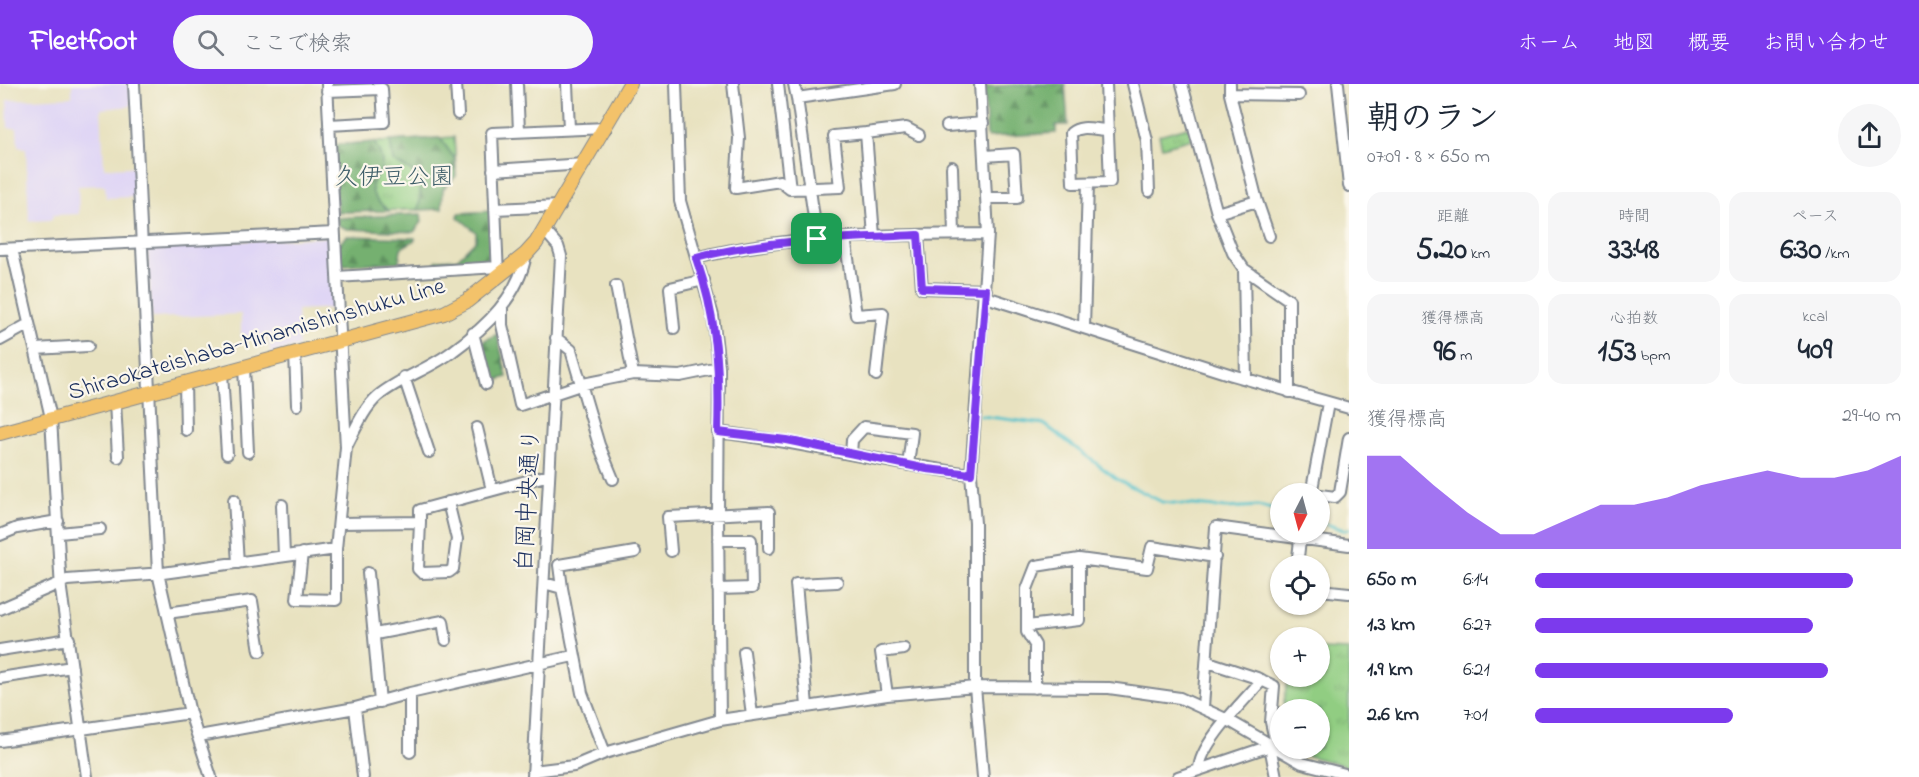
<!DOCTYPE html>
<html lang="ja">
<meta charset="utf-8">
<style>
:root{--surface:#fff;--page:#f6f6f7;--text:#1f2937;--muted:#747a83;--accent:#7c3aed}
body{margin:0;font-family:"Indie Flower","Klee One",sans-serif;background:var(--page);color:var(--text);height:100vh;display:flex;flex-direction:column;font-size:22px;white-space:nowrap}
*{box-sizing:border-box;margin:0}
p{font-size:20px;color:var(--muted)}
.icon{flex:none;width:33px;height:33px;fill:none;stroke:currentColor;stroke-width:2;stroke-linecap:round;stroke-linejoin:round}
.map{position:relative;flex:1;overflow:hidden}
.side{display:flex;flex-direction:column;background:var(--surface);width:570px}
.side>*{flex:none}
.needle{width:39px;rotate:186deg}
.buttons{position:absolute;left:1270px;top:399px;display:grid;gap:12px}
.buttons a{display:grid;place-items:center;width:60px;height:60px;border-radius:50%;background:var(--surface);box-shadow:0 2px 4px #0004;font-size:30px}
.pin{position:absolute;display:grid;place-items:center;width:51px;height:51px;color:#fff;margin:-26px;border-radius:12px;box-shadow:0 3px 9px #0006}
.round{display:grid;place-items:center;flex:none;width:63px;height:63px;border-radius:32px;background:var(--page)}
.overview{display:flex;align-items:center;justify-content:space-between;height:102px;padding:0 18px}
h1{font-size:33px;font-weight:800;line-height:45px}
.stats{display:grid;grid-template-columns:repeat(3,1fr);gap:9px;height:102px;padding:6px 18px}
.stats div{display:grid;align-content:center;border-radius:15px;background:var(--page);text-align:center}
.stats b{font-size:30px;font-weight:800}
.stats small{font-size:16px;font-weight:400}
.stats p{font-size:16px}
.chart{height:168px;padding:12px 18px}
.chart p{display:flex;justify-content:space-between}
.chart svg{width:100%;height:108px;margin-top:6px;fill:var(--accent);opacity:.7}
ul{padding:0 18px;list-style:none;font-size:20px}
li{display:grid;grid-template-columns:96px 72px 1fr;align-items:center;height:45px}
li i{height:15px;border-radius:8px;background:var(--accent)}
header{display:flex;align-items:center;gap:36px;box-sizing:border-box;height:84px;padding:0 30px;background:var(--accent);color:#fff}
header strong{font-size:28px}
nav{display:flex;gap:33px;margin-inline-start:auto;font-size:21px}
.search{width:420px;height:54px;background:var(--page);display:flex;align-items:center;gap:15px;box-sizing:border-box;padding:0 21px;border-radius:33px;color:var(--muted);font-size:22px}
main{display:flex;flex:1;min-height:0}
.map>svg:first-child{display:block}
</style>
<header>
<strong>Fleetfoot</strong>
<div class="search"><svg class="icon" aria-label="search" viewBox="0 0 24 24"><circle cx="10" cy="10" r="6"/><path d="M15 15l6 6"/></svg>ここで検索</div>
<nav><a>ホーム</a><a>地図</a><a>概要</a><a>お問い合わせ</a></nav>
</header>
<main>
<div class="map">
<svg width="1349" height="693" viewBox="0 0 1349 693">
<defs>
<pattern id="grass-tufts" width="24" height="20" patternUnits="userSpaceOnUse" patternTransform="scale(1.5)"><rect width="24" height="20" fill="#91cd82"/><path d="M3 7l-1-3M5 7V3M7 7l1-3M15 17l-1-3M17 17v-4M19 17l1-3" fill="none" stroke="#7cb073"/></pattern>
<pattern id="forest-firs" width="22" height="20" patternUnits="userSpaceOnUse" patternTransform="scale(1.5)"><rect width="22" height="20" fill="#74b070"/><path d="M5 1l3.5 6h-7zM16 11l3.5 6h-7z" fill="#5e905f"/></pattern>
</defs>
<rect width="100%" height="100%" fill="#fbf7ec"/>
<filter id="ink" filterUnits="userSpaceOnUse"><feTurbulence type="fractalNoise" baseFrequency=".0167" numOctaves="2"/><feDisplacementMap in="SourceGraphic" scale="12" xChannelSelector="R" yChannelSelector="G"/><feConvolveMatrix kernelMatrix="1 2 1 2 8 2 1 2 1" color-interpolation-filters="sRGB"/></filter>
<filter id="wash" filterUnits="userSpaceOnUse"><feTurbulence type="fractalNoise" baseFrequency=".008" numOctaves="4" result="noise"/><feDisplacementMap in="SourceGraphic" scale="24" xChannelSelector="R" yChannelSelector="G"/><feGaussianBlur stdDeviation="1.35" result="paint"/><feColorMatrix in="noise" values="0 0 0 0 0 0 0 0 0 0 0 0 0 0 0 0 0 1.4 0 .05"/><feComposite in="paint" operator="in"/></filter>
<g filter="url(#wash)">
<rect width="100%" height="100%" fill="#e8e2c0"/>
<path fill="#dfd5f5" d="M 72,0 L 130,0 L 131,22 L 101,25 L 104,84 L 134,83 L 135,113 L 106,114 L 105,101 L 78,102 L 79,130 L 53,131 L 52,136 L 29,137 L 26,64 L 18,63 L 17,44 L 8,44 L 7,16 L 72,13 Z
M 328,153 L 333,156 L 336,224 L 297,226 L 299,262 L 270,270 L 269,253 L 241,254 L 241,230 L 152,234 L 147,165 L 151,162 Z"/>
<path fill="url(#grass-tufts)" stroke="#567e70" stroke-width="1.5" d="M 1188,43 L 1192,55 L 1162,63 L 1159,51 Z
M 454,53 L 456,84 L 433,85 L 435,125 L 337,128 L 334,61 Z
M 1320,565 L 1349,566 L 1349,683 L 1301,670 L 1294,665 L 1320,664 L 1320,626 L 1283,625 L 1286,604 L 1291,593 L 1320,592 Z"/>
<path fill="url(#forest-firs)" stroke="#487067" stroke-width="1.5" d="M 1031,0 L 1065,0 L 1068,41 L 1056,41 L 1056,49 L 987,53 L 984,3 Z
M 440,54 L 455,75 L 456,92 L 443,105 L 442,125 L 417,126 C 421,119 420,114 420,107 C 420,86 408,87 393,77 L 390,57 Z
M 374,58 C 378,65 383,73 382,81 C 382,89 375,92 373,99 C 368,111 381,120 389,127 L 337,128 L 334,61 Z
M 492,127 L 494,176 L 490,180 L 438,183 L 435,179 L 437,176 L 457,175 L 476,156 L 476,148 L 458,133 L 459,129 Z
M 421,130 L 422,138 L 414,148 L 347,145 L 338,141 L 337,134 Z
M 347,152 L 415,154 L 415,156 L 401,164 L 399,178 L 340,181 L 339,160 Z
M 497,250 L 507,293 L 489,299 L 481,258 Z"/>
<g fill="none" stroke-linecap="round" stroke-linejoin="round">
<path stroke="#53c1ca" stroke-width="3" d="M 981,332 L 1044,340 L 1117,395 L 1162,418 L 1226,424 L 1258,422 L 1281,427
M 1320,438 L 1344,446 L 1349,445"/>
</g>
</g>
<g filter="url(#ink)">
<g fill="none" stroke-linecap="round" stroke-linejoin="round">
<defs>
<path id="minor" d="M 134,0 L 158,489 L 190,629 L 211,693
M 456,0 L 458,30
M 517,0 L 519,47
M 567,0 L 569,45
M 676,0 L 680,117 L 713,232 L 719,284 L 718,430 L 720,636
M 733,0 L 739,54 L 736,104 L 780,97 L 790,105 L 840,103 L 834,52 L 866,49 L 874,152
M 778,0 L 790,105
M 794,0 L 797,14
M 980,0 L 988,150 L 971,390 L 975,439 L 975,603 L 983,693
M 1106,0 L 1110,98 L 1073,99 L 1071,49 C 1081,40 1095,46 1109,46
M 1133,0 L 1147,57 L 1149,107
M 1182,0 L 1217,129 L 1233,169 L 1244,185 L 1246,295
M 1230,0 L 1230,10 L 1299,11
M 1338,0 L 1349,102
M 327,7 L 382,5 L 384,38 L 329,41
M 1230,10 L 1257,117 L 1269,152
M 947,42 L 983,39
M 866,49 L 906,44 L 919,51
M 985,72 L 1014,70 L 1017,114 L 987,114
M 952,83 L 954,150
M 493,86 L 584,80
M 495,125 L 560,122
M 1217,129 L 1257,117
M 918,151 L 922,204 L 986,206
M 845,153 L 856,231 L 883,229 L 876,291
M 817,155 L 797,14 L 895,0
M 0,165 L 334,149
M 12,165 L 51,334 L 61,506 L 87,693
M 696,174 C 791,150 891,151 988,150
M 1244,185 L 1289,216 L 1289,308
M 498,192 L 492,49 L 606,44
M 337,193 L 498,183
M 616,202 L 633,290
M 986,213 L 1232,291 L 1349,324
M 502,224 L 502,241 L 520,321 L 583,300 L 633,290 L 680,292 L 719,284
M 674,244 L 670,204 L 704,196
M 1084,244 L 1088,99
M 473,249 L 486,300
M 556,254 L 571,266 L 599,361 L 613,395
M 0,256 L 29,240
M 35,265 L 88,262
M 295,269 L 297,321
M 244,283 L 248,368
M 222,289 L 227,370
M 404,293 L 429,368
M 185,299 L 186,346
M 115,318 L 118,373
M 477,344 L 492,406
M 718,348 C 803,358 886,380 971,390
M 346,363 C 355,346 364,324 378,312 C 401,293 430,285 453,267 C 486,243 519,212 526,170
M 851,370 L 852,356 L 864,343 L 912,349 L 908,381
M 1315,410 L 1312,405 L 1328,319
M 1320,411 L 1335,413 L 1340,408 L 1349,354
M 234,416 L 238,479
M 282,421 L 284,472
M 420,438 L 418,485 L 422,489 L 449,488 L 453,485 L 457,455 L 448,418
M 339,439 L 420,438 L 420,426 L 549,391
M 59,449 L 100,445
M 0,451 L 17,444 L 58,437
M 671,467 L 668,433 L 769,428 L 769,464
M 302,469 L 297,515 L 336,516 L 336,465 L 346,363 L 327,0
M 1297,482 L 1300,456
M 368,489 L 380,618
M 544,499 L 562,504 L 582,609 L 605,669
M 562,504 L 559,481 L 635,468
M 718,505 L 752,504 L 751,456 L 718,456
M 1320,506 L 1349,509
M 0,525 L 67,496 L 163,489 L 336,465
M 167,529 L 252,517 L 260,567
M 1027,542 L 1079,536 L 1079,475
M 375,550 L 443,537 L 446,556
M 0,566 L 69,555
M 744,568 L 752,631
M 1208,578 L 1257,594 L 1274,602 L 1271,638 L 1277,665
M 0,594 L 72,583
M 1035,604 L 1035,561 L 1027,548 L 1027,505 L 1036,482 L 1079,475 L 1147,484 L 1152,463 L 1215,473
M 887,611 L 881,568 L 904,565
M 807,622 L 796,500 L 837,498
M 1203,623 L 1216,443 L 1349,461
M 355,624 L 363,693
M 199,652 L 355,624 L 410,609 L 573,572
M 0,657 L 190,629
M 1270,662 L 1276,693
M 410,668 L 410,609
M 1199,686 C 1199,660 1245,616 1262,596
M 533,687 L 574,682 L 605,669 L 720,636 L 887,611 L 975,603 L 1109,604 L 1180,614 L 1228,636 L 1302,679 L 1349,691
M 533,693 L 561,172 L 558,162 L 545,147
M 1178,693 L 1270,662"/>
<path id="major" d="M 0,349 L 444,229 L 467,217 L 526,170 L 536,159 L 630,0"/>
</defs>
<use href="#minor" stroke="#82888f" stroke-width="14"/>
<use href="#major" stroke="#82888f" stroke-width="16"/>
<use href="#minor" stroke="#fff" stroke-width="10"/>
<use href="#major" stroke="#f3c26a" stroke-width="14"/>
</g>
</g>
<g fill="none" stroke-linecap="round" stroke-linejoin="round" filter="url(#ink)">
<defs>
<path id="route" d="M 918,151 L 922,204 L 986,206 L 971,390 L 927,385 L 786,356 L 718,348 C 720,285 717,234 696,174 C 768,155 844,154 918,151 Z"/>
</defs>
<use href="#route" stroke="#fff" stroke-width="12"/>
<use href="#route" stroke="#7c3aed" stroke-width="8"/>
</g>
<g text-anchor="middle" stroke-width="4.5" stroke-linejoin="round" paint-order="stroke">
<g font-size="24" fill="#3e5e69" stroke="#fbf7ec">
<text x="394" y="100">久伊豆公園</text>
</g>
<g font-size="24" fill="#1b2f5e" stroke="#fbf7ec">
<text transform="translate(256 254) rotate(-16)" y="8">Shiraokateishaba-Minamishinshuku Line</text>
<text transform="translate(527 416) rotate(-87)" y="8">白岡中央通り</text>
</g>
</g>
</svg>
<div class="buttons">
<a><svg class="needle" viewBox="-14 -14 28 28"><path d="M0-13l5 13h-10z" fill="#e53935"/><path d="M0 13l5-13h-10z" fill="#747a83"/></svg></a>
<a><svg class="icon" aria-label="locate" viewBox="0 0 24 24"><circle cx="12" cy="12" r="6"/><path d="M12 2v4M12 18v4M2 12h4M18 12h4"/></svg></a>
<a>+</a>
<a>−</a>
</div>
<div class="pin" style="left:817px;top:155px;background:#1e9e55"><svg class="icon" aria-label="arrive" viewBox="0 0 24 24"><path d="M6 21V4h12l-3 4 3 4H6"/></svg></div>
</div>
<section class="side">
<div class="overview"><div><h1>朝のラン</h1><p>07:09 · 8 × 650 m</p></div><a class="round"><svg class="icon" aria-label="share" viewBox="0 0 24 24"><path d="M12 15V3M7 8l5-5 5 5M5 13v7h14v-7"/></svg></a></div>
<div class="stats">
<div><p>距離</p><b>5.20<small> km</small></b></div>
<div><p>時間</p><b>33:48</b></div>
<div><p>ペース</p><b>6:30<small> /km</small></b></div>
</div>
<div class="stats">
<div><p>獲得標高</p><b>96<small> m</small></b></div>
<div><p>心拍数</p><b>153<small> bpm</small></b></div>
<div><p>kcal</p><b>409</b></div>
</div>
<div class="chart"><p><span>獲得標高</span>29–40 m</p>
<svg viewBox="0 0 160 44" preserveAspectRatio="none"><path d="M0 44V6L10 6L20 18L30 29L40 38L50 38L60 32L70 26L80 26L90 23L100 18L110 15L120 12L130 15L140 15L150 12L160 6V44z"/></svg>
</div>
<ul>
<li><b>650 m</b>6:14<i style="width:87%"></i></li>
<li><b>1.3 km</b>6:27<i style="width:76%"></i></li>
<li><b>1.9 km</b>6:21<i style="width:80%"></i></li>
<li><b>2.6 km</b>7:01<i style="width:54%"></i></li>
</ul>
</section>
</main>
